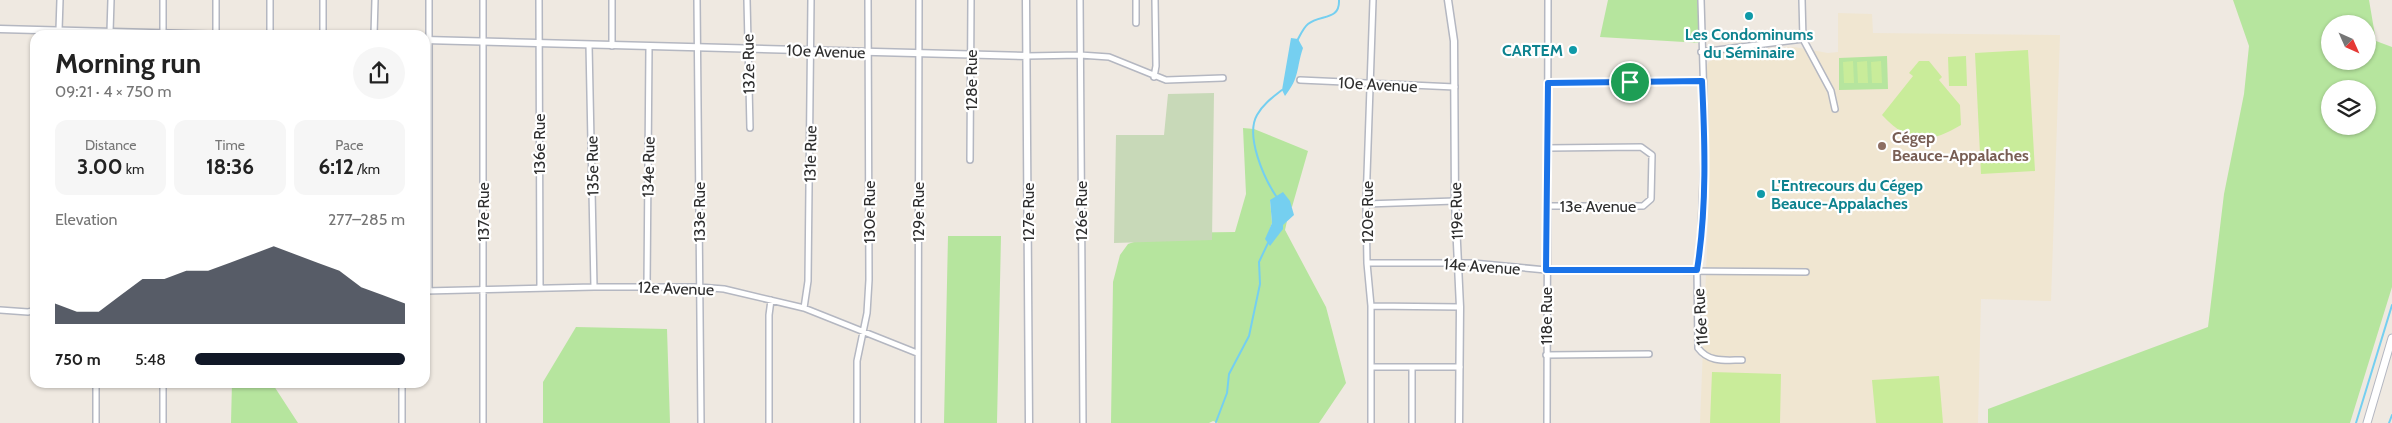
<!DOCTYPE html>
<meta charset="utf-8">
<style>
:root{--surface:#fff;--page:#f6f6f6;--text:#222;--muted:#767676;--accent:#111827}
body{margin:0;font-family:Cabin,sans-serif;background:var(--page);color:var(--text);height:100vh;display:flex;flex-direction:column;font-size:19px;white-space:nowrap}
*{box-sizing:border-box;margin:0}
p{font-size:16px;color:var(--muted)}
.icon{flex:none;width:28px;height:28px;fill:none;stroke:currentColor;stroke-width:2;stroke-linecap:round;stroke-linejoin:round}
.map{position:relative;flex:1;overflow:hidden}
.drawer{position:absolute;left:30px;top:30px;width:400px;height:358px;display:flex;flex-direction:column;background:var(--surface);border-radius:15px;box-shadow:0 1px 4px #0004}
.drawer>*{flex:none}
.needle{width:32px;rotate:135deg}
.buttons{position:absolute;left:2321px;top:15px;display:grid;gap:10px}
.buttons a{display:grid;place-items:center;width:55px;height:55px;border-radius:50%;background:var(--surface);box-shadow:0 1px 4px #0004;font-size:25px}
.pin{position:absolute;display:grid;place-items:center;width:42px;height:42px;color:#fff;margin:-21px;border:2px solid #fff;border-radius:50%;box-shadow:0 1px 5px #0007}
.round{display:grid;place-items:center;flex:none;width:52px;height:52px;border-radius:26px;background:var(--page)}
.head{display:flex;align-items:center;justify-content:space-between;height:85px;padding:0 25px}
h1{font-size:28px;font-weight:700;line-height:38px}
.metrics{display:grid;grid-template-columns:repeat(3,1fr);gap:8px;height:85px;padding:5px 25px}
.metrics div{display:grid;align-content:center;border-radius:12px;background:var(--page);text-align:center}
.metrics b{font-size:21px;font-weight:700}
.metrics small{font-size:14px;font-weight:400}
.metrics p{font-size:14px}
.chart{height:140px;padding:10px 25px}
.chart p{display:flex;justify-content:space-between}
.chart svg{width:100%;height:90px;margin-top:5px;fill:var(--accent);opacity:.7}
ul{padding:0 25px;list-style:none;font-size:16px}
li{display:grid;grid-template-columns:80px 60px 1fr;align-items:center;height:38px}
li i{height:12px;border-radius:6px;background:var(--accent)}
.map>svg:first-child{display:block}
</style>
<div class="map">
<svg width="2392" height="423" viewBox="0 0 2392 423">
<rect width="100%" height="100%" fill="#efe9e1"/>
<path fill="#f0e6d1" d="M 1838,13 L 1872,14 L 1873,33 L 2060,35 L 2051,301 L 1981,299 L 1978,423 L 1700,423 L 1708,222 L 1706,70 L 1708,63 L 1716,55 L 1728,51 L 1794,47 L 1828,53 L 1838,52 Z"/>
<path fill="#b6e59e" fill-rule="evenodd" d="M 1608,0 L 1701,0 L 1701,43 L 1600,37 Z
M 2233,0 L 2369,0 L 2376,41 L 2392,47 L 2392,287 L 2350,423 L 1988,423 L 1988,409 L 2208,327 L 2224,194 L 2244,94 L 2249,46 ZM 2330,24 L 2368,24 L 2368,61 L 2330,61 ZM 2330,89 L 2368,89 L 2368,126 L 2330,126 Z
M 1887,56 L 1888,89 L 1839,90 L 1839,58 Z
M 1243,128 L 1254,129 L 1308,151 L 1292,207 L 1270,200 L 1272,223 L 1266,239 L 1287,221 L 1285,230 L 1326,307 L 1346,383 L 1319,423 L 1218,423 L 1213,421 L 1209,423 L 1111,423 L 1113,282 L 1120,255 L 1128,244 L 1160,233 L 1235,232 L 1246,194 Z
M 948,236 L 1001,236 L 997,423 L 944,423 Z
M 576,327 L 667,329 L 670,423 L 543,423 L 543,382 Z
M 232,382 L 272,383 L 298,423 L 231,423 Z"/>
<path fill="#c8d9b8" d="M 1214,93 L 1212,240 L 1114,243 L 1116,135 L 1164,135 L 1168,94 Z"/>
<path fill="#c9ec9a" d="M 2028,50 L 2035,171 L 1981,174 L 1975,53 Z
M 1966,56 L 1967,86 L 1949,86 L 1948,57 Z
M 1853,61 L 1854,83 L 1844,83 L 1843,62 Z
M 1867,61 L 1868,83 L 1858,83 L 1857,62 Z
M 1881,61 L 1882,83 L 1872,83 L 1871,62 Z
M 1919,61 L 1929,61 L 1942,77 L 1939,80 L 1960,105 L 1961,125 C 1928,145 1908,143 1882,115 L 1913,76 L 1909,73 Z
M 1712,372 L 1781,374 L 1780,423 L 1710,423 Z
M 1939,376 L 1943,423 L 1876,423 L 1872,380 Z"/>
<path fill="#75cff0" d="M 1291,38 L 1298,39 L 1303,48 C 1296,69 1300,77 1285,96 L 1282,90 Z
M 1283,192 L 1290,201 L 1294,215 L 1283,225 L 1283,229 L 1270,246 L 1265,239 L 1272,223 L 1270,200 Z"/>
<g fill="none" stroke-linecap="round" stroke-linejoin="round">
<path stroke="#75cff0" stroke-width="2" d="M 1297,41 C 1300,36 1303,28 1308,24 C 1320,14 1340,21 1339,0
M 1276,196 C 1264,178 1245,136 1257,115 C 1263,104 1273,97 1282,90
M 1216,422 L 1227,393 L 1229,374 L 1249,336 L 1260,284 L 1259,262 L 1268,243
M 2356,423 L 2392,305
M 2389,423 L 2392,415"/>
<defs>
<path id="minor" d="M 163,0 L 163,35
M 270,0 L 270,35
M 483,0 L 483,423
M 539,0 L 540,287
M 697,0 L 701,423
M 747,0 L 750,128
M 1080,0 L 1083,423
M 1136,0 L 1136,23
M 1701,0 L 1705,135 L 1701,233 L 1697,270 L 1698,348 C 1709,363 1726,360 1742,360
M 1802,0 L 1803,39 L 1831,91 L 1835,109
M 59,30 L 60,0
M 110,32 L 111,0
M 216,35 L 216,0
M 323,35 L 323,0
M 374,35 L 375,0
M 589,45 L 594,287
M 612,46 L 612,0
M 1701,52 L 1803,39
M 1027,56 L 1080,55 L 1109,57 L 1166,80 L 1223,78
M 1154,77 L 1156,66 L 1155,0
M 1300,80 L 1455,87
M 1548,83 L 1702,81
M 970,160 L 971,0
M 1366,204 L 1455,201
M 1546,206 L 1643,206 L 1651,199 L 1652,155 L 1641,147 L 1547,148
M 1367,263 L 1473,263 L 1546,270 L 1806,272
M 647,286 L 649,47
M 425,291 L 594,287 L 699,287 L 724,289 L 804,308 L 917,353
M 429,291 L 429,0
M 1371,306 L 1460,307
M 804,308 L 808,281 L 811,0
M 0,310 L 28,312 L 35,310
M 1546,355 L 1649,354
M 1371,367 L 1460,367
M 1412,367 L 1412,423
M 96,423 L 96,382
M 163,423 L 163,382
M 402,423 L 402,382
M 769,423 L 769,315 L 771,300
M 857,423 L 857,361 L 867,313 L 869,280 L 868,0
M 918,423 L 919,0
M 1371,423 L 1371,306 L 1367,263 L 1366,204 L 1373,0
M 1547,423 L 1548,0"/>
<path id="tertiary" d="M 1026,0 L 1029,423
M 1448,0 L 1454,41 L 1455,201 L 1460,307 L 1459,423
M 0,29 L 227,35
M 425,40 L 1027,56"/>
<path id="secondary" d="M 2367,423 L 2392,338"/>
</defs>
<use href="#minor" stroke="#b4b7c1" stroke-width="8"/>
<use href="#tertiary" stroke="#b4b7c1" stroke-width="9"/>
<use href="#secondary" stroke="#b4b7c1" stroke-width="9"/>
<use href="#minor" stroke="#fff" stroke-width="5"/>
<use href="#tertiary" stroke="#fff" stroke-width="6"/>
<use href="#secondary" stroke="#fff" stroke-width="7"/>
</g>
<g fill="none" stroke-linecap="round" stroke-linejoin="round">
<defs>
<path id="route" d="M 1702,81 C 1705,143 1707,208 1697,270 L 1546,270 L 1548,83 Z"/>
</defs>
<use href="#route" stroke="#fff" stroke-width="10"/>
<use href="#route" stroke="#1a73e8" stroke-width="6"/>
</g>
<g fill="#0f9aa8" stroke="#fff" stroke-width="2">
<circle cx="1749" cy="16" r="5"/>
<circle cx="1573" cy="50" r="5"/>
<circle cx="1761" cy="194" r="5"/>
</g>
<circle fill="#8d6e63" stroke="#fff" stroke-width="2" cx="1882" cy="146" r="5"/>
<g text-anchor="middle" stroke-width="4.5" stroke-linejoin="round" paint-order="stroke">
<g font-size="16" font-weight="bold" fill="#0d838f" stroke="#fff">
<text x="1749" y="40">Les Condominums<tspan x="1749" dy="18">du Séminaire</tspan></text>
<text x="1563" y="56" text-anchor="end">CARTEM</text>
<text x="1771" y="191" text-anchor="start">L'Entrecours du Cégep<tspan x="1771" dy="18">Beauce-Appalaches</tspan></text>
</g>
<g font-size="16" fill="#2e2e2e" stroke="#fff">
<text transform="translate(826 51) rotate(2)" y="6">10e Avenue</text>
<text transform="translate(748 64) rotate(-91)" y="6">132e Rue</text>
<text transform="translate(971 80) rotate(-90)" y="6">128e Rue</text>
<text transform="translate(1378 84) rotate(3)" y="6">10e Avenue</text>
<text transform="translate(539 144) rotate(-90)" y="6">136e Rue</text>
<text transform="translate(810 154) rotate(-89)" y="6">131e Rue</text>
<text transform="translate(592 166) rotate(-91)" y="6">135e Rue</text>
<text transform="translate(648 167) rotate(-89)" y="6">134e Rue</text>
<text x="1598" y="212">13e Avenue</text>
<text transform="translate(1081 211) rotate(-90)" y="6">126e Rue</text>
<text transform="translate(1456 211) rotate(-92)" y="6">119e Rue</text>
<text transform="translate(483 212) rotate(-90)" y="6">137e Rue</text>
<text transform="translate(699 212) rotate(-90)" y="6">133e Rue</text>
<text transform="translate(869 212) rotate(-90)" y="6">130e Rue</text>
<text transform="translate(918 212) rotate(-90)" y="6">129e Rue</text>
<text transform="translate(1028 212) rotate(-90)" y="6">127e Rue</text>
<text transform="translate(1367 212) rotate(-90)" y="6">120e Rue</text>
<text transform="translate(1482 266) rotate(4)" y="6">14e Avenue</text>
<text transform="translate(676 288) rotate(2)" y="6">12e Avenue</text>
<text transform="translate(1546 316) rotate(-90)" y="6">118e Rue</text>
<text transform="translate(1700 317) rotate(-94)" y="6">116e Rue</text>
</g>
<g font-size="16" font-weight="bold" fill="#785e54" stroke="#fff" text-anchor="start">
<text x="1892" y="143">Cégep<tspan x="1892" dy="18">Beauce-Appalaches</tspan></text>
</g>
</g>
</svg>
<div class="buttons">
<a><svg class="needle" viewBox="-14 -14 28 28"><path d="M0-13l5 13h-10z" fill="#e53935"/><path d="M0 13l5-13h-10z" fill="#767676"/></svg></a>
<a><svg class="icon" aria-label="layers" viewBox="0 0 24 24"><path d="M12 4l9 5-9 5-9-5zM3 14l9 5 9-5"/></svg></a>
</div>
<div class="pin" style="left:1630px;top:82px;background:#1e9e55"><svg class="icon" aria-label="arrive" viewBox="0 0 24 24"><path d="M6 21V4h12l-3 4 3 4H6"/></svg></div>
<section class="drawer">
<div class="head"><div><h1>Morning run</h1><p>09:21 · 4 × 750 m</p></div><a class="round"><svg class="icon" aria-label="share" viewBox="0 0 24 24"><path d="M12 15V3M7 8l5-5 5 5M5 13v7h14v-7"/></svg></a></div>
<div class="metrics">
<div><p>Distance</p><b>3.00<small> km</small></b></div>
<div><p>Time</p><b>18:36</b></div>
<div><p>Pace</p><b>6:12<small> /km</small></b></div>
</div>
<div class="chart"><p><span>Elevation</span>277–285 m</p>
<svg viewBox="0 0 160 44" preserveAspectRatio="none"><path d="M0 44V34L10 38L20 38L30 30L40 22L50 22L60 18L70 18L80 14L90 10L100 6L110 10L120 14L130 18L140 26L150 30L160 34V44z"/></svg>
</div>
<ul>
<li><b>750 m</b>5:48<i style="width:100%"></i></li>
</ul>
</section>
</div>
